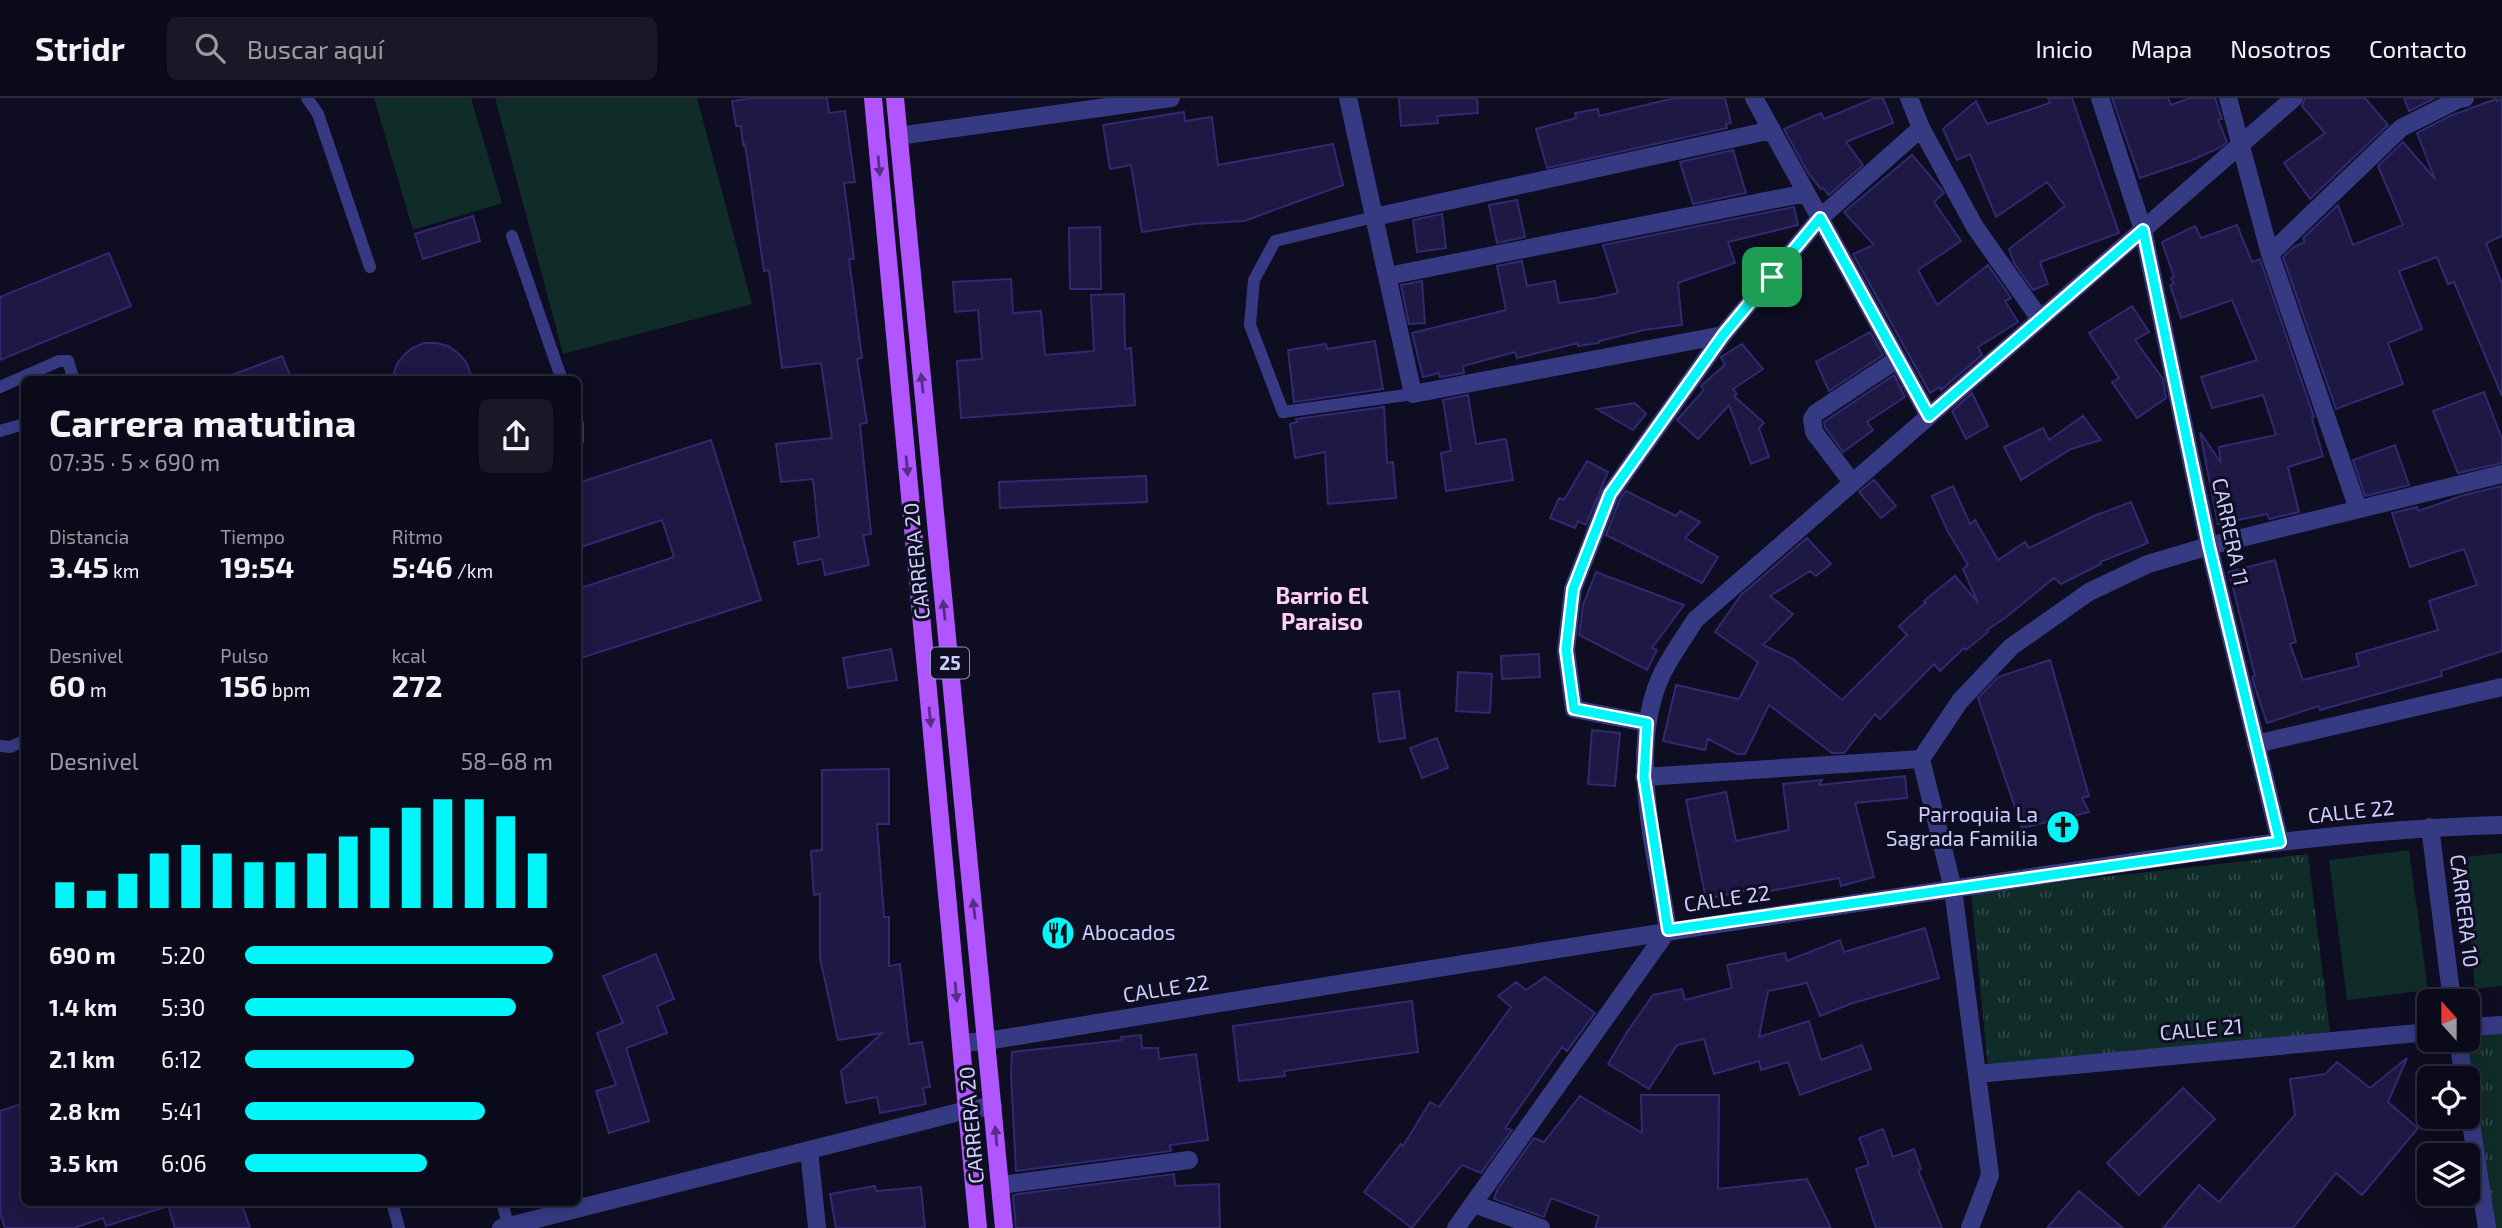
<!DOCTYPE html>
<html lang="es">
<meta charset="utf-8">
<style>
:root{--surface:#0a0a1a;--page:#181827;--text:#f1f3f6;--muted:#999aa2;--line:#2a2b39;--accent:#00f6f9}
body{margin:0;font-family:"Exo 2",sans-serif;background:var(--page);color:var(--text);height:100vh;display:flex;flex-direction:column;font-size:26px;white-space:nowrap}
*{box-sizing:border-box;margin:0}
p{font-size:23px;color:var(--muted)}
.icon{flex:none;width:38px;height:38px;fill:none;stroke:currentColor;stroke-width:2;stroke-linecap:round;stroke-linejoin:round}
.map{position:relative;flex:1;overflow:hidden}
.drawer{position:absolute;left:21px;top:278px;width:560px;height:830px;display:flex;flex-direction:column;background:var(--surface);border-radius:10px;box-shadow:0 4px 18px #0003,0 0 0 2px var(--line)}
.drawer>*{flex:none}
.needle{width:46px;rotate:339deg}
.buttons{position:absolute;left:2417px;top:891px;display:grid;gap:14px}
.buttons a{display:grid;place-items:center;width:63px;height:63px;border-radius:10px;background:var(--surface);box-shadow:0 4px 18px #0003,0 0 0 2px var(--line);font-size:35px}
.pin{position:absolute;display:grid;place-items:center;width:60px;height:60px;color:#fff;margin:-30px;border-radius:14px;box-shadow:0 4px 10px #0006}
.round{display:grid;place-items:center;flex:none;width:74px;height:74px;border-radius:10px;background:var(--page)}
.head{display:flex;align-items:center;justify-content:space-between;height:119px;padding:0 28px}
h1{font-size:38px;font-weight:700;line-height:52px}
.stats{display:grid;grid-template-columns:repeat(3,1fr);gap:10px;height:119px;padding:7px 28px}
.stats div{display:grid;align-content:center}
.stats b{font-size:30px;font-weight:700}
.stats small{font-size:19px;font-weight:400}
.stats p{font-size:19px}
.chart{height:196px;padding:14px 28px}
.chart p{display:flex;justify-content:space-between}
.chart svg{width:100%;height:126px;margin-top:7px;stroke:var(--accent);stroke-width:6}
ul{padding:0 28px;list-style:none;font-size:23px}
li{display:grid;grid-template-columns:112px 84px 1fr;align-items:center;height:52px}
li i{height:18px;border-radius:9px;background:var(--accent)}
header{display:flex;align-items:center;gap:42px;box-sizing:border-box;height:98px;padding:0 35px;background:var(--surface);border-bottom:2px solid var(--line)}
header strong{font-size:33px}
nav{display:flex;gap:38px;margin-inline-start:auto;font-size:24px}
.search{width:490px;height:63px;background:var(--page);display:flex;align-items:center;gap:18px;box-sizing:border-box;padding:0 24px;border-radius:10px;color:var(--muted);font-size:26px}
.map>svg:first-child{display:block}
</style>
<header>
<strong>Stridr</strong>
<div class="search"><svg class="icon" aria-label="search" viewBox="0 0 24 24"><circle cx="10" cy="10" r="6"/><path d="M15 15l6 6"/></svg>Buscar aquí</div>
<nav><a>Inicio</a><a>Mapa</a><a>Nosotros</a><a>Contacto</a></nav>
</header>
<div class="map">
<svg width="2502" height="1130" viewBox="0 0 2502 1130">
<defs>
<pattern id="grass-tufts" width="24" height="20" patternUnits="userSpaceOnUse" patternTransform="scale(1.75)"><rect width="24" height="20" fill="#0f2c29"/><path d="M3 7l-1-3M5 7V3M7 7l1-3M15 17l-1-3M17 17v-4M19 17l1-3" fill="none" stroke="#314949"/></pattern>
</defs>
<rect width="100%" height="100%" fill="#0e0d22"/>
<path fill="url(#grass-tufts)" d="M 2308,756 L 2330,934 L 1988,970 L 1971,794 Z
M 2502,934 L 2502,1130 L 2494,1130 L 2465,942 L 2468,942 L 2468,936 Z"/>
<path fill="#0f2c29" d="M 374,0 L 471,0 L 502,105 L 413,132 Z
M 495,0 L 697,0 L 752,206 L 563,256 Z
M 2409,752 L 2428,892 L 2347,902 L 2329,762 Z
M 2502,755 L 2502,888 L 2475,891 L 2463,759 Z"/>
<path fill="#1d1844" stroke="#312971" stroke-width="2" d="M 755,0 L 827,0 L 829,15 L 845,13 L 855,84 L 844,85 L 854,161 L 849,161 L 862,260 L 857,261 L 867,325 L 860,326 L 871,436 L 863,437 L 869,467 L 825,477 L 822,461 L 798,466 L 794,444 L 819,439 L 813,381 L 781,384 L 776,346 L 832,340 L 821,265 L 782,270 L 769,172 L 764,173 L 745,46 L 743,47 L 741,28 L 736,28 L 732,3 Z
M 1399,0 L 1477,0 L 1478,15 L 1437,18 L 1438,25 L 1401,28 Z
M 1675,0 L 1725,0 L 1731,25 L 1726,26 L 1727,30 L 1547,70 L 1536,31 L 1576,20 L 1575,15 L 1598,11 L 1599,18 Z
M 1875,0 L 1883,0 L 1893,25 L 1846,44 L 1863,67 L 1829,97 L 1823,90 L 1821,91 L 1808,75 L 1784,31 L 1821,15 L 1824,21 Z
M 2048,0 L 2072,0 L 2119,135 L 2040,164 L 2048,186 L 2033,192 L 2014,165 L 2009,151 L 2065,108 L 2047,84 L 1996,119 L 1970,56 L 1957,62 L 1943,31 L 1976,3 L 1987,26 L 2050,5 Z
M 2112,0 L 2168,0 L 2171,7 L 2190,0 L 2215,0 L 2222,21 L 2218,22 L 2227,44 L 2221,49 L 2190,63 L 2140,80 Z
M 2305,0 L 2365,0 L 2388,27 L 2310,101 L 2284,65 L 2325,35 L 2302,8 Z
M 2404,0 L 2435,0 L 2409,13 Z
M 2496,1 L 2497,3 L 2502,1 L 2502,138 L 2486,145 L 2502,186 L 2502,298 L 2454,184 L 2448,186 L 2437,159 L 2399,173 L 2422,231 L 2388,245 L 2403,286 L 2336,311 L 2283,159 L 2295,148 L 2305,144 L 2303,140 L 2338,107 L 2353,147 L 2403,127 L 2378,68 L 2403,44 L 2435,81 L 2417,35 L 2450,18 Z
M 1184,14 L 1185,23 L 1212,19 L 1218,67 L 1333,46 L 1343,87 L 1244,123 L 1194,126 L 1142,134 L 1131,67 L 1110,71 L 1103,27 Z
M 1733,52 L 1746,95 L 1693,106 L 1680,64 Z
M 1912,57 L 1942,92 L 1944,95 L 1934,104 L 1961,143 L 1918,172 L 1937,207 L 1988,167 L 2011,200 L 2005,203 L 2018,224 L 1978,249 L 1982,257 L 1941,292 L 1940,289 L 1930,295 L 1853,156 L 1874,147 L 1844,114 Z
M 1517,102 L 1525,139 L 1497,145 L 1489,107 Z
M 1794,109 L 1798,127 L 1728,144 L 1735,165 L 1678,185 L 1682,227 L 1644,232 L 1599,243 L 1599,245 L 1578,248 L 1578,245 L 1517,260 L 1515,254 L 1463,268 L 1464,275 L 1440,279 L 1439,275 L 1423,279 L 1412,235 L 1506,212 L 1497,168 L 1522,163 L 1527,188 L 1555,183 L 1559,205 L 1596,200 L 1618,195 L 1603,147 Z
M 1442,116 L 1446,150 L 1417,154 L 1413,122 Z
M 473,118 L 480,143 L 423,161 L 415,136 Z
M 2237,127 L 2252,164 L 2260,161 L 2314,319 L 2312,320 L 2323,358 L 2288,369 L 2299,414 L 2269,421 L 2267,416 L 2218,426 L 2200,334 L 2221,365 L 2219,349 L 2276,337 L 2263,297 L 2212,310 L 2201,279 L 2257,262 L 2232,202 L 2181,220 L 2170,187 L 2174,186 L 2171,180 L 2174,179 L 2162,144 L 2195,128 L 2201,140 Z
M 1100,129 L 1101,191 L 1070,191 L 1069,130 Z
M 109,155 L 131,208 L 0,262 L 0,199 Z
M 1011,181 L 1013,215 L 1041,213 L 1045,257 L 1094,253 L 1091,197 L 1124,196 L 1125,251 L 1131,250 L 1135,307 L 961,320 L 957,263 L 982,261 L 978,212 L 955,214 L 953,184 Z
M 1422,183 L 1425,225 L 1409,226 L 1401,187 Z
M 2132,208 L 2149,234 L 2135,242 L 2163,281 L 2166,300 L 2137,320 L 2112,284 L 2119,280 L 2089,235 Z
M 1870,234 L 1883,257 L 1829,293 L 1816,264 Z
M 1375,243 L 1383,291 L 1294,304 L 1288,252 L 1326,246 L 1327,251 Z
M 424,245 L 436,245 L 448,248 L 458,255 L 466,264 L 473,282 L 392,282 L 396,268 L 403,258 L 412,250 Z
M 1742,246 L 1763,271 L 1733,291 L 1737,296 L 1734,298 L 1764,325 L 1759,330 L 1769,359 L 1751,366 L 1729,307 L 1698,341 L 1677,322 L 1704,292 L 1701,288 L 1725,267 L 1721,259 Z
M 282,258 L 292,282 L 224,282 L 224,280 Z
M 1894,277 L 1905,299 L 1867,324 L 1873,332 L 1843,354 L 1825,329 L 1824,324 Z
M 2484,294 L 2502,341 L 2502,365 L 2458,375 L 2433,313 Z
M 1972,295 L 1988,328 L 1966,341 L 1952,313 Z
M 1468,297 L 1476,346 L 1506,341 L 1513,382 L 1446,393 L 1441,355 L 1451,353 L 1443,302 Z
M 1635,305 L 1646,316 L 1633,332 L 1597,311 Z
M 1384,309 L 1387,365 L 1393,364 L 1396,400 L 1328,406 L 1325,354 L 1295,360 L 1290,326 L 1297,324 L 1296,321 Z
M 2083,318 L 2101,342 L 2071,351 L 2021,382 L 2004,349 L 2043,330 L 2049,342 Z
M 711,342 L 761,502 L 578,561 L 578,491 L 674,459 L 662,422 L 578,450 L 578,385 Z
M 2395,347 L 2409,387 L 2365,398 L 2353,362 Z
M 1587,363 L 1608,374 L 1586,427 L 1578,423 L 1575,430 L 1550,420 L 1559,400 L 1564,402 Z
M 1146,378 L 1147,404 L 1000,410 L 999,384 Z
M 1874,382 L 1896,408 L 1881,420 L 1859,394 Z
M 1953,388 L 1970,426 L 1975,422 L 1998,462 L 2025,444 L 2029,450 L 2094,418 L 2131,404 L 2148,445 L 2100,464 L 2101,466 L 2061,486 L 2054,480 L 2005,520 L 1987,532 L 1988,534 L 1966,552 L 1964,550 L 1940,573 L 1934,566 L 1880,621 L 1875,616 L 1844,655 L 1832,655 L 1769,607 L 1745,656 L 1737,656 L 1708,641 L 1705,652 L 1663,643 L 1676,587 L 1739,601 L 1758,564 L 1715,534 L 1741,497 L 1807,440 L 1831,466 L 1816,478 L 1810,473 L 1770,498 L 1793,516 L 1763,547 L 1793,561 L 1842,602 L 1907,537 L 1899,528 L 1926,504 L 1924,503 L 1955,478 L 1978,505 L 1963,471 L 1968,467 L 1947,432 L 1932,398 Z
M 2502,388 L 2502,553 L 2441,573 L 2442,578 L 2320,612 L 2319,608 L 2267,625 L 2254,586 L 2252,579 L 2255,578 L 2229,474 L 2275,462 L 2296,544 L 2290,546 L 2303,582 L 2359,568 L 2356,556 L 2438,532 L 2429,503 L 2477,487 L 2464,451 L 2410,469 L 2392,415 L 2417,409 L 2418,413 L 2464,397 Z
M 1626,393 L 1676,418 L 1680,413 L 1700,424 L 1685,440 L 1718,459 L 1702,485 L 1606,437 L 1620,401 Z
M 1596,474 L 1684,507 L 1652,550 L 1657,552 L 1647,572 L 1579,537 L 1583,507 Z
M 891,551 L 897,582 L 848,590 L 843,560 Z
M 1539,556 L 1540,579 L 1502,581 L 1501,558 Z
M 2050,562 L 2089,698 L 2082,700 L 2089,714 L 2022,730 L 1978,600 L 1998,579 Z
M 1458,574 L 1492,576 L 1490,615 L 1456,613 Z
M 1399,593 L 1405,640 L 1379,644 L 1373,596 Z
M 1592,632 L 1620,635 L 1615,688 L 1588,686 Z
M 1437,640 L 1448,670 L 1422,680 L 1410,650 Z
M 889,671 L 889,726 L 877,726 L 884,819 L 889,819 L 889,868 L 900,866 L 909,946 L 922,944 L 930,989 L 923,990 L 926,1006 L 880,1015 L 877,999 L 846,1005 L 841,973 L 882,935 L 838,942 L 820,860 L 820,796 L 814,797 L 811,753 L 822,752 L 822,672 Z
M 1905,678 L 1907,700 L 1855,705 L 1874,779 L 1841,788 L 1839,780 L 1759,795 L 1758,790 L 1706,801 L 1686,702 L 1726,694 L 1736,743 L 1789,732 L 1783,686 L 1822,682 L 1819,687 Z
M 1925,830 L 1939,880 L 1850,906 L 1820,918 L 1807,885 L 1768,893 L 1759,939 L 1809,923 L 1821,962 L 1862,947 L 1871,971 L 1800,997 L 1788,964 L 1761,972 L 1759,963 L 1714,976 L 1704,941 L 1677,947 L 1649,991 L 1608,966 L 1627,934 L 1653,897 L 1682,891 L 1685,902 L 1732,890 L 1727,867 L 1785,855 L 1787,863 L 1840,842 L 1844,854 Z
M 656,856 L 674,901 L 657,908 L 667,935 L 626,950 L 649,1023 L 609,1035 L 596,993 L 616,987 L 597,935 L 623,925 L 603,878 Z
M 1545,879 L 1595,915 L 1567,953 L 1562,949 L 1505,1030 L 1512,1032 L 1481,1075 L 1462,1067 L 1412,1130 L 1364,1094 L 1401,1046 L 1403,1048 L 1430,1004 L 1439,1009 L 1511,909 L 1498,898 L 1516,884 L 1526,892 Z
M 1412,903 L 1418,954 L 1284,973 L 1285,978 L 1239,983 L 1233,928 Z
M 1141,937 L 1142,950 L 1158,950 L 1159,961 L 1196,956 L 1208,1042 L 1170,1047 L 1171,1053 L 1016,1073 L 1011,977 L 1012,954 L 1122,942 L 1121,939 Z
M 2407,960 L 2388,1004 L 2418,1030 L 2362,1097 L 2336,1075 L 2293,1130 L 2163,1130 L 2199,1087 L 2219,1104 L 2295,1017 L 2290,981 L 2325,976 L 2337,964 L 2370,990 Z
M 2183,990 L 2215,1021 L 2139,1097 L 2107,1065 Z
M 1641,997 L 1719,997 L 1718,1091 L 1807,1081 L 1831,1130 L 1595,1130 L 1599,1118 L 1551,1100 L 1544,1119 L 1494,1101 L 1497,1092 L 1534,1040 L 1544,1044 L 1580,998 L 1642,1035 Z
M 24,1005 L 24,1104 L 164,1104 L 165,1109 L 106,1128 L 103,1120 L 74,1130 L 5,1130 L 0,1115 L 0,1013 Z
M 1883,1031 L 1893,1059 L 1914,1051 L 1921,1071 L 1918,1072 L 1942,1130 L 1876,1130 L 1856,1071 L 1869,1067 L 1859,1040 Z
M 1174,1076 L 1175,1088 L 1219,1086 L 1220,1130 L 1016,1130 L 1013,1098 L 1018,1096 Z
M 875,1088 L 876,1093 L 921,1089 L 925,1130 L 836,1130 L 830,1096 Z
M 2079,1093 L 2123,1130 L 2047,1130 Z
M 167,1104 L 241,1104 L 250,1130 L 175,1130 Z"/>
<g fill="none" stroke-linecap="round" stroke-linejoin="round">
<path stroke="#363a83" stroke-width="12" d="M 307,0 L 318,16 L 370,169
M 1374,119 L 1275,143 L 1254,182 L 1250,227 L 1283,314 L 1413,296
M 512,138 L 562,282
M 0,289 L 59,263 L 68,263 L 74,282
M 578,326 L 578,343
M 0,333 L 24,326
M 0,648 L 10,649 L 24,643
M 392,1104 L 399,1130
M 502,1104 L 509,1130"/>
<path stroke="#363a83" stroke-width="18" d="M 1348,0 L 1413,296 L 1723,237
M 1754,0 L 1929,318
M 1909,0 L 1921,30 L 1975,129 L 2040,221
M 2100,0 L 2143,132 L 2209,448 L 2280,744
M 2228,0 L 2270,156 L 2358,411
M 898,38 L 1171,0
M 1374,119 L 1772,32
M 2270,156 L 2401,30 L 2459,1 L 2465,0
M 1388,178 L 1806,95
M 1852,384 L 1814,334 L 1812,321 L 1816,315 L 1896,262
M 1647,625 L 1574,611 L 1566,552 L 1573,491 L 1610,396 L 1723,237 L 1820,120 L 1921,30
M 2256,646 L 2502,589
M 1644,679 L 1921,661
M 2430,729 L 2452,903
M 2468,929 L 2502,927
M 2458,942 L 2464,980
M 961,945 L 987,943 C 1306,891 1625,839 1945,792 C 2129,765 2315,732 2502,727
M 1977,976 L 2429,934
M 2468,1005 L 2487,1130
M 809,1052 L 817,1130
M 1001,1087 L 1189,1062
M 1474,1106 L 1541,1130
M 501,1130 L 967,1012 L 993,1008
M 1456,1130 L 1668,832 C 1656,754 1627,653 1661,578 C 1670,559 1684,540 1695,522 L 2294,0
M 1970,1130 L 1990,1077 L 1953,791 L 1921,661 L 1960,603 L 2011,549 L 2089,494 L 2148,466 L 2209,448 L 2502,376"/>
<path stroke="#b055ff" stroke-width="18" d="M 873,0 L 978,1130
M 895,0 L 1004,1130"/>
</g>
<defs><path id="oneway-solid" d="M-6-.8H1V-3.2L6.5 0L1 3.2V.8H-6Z" transform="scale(1.75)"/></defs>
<g fill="#572d85">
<use href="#oneway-solid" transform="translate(879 68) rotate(85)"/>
<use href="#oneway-solid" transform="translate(922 285) rotate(-96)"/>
<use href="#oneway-solid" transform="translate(907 368) rotate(85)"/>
<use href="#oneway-solid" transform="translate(944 512) rotate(-96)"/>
<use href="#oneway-solid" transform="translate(930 619) rotate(85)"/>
<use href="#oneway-solid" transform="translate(974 811) rotate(-96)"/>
<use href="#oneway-solid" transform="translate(956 894) rotate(85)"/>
<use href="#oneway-solid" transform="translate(996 1038) rotate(-95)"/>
</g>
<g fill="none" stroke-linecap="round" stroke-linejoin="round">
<defs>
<path id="route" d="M 1820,120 L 1929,318 L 2143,132 L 2209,448 L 2280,744 L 1668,832 L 1644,679 L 1647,625 L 1574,611 L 1566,552 L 1573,491 L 1610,396 L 1723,237 Z"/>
</defs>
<use href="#route" stroke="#fff" stroke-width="14"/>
<use href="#route" stroke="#00f6f9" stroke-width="9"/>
</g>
<defs>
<symbol id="church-disc" viewBox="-11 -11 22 22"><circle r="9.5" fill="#00f6f9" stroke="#0e0d22"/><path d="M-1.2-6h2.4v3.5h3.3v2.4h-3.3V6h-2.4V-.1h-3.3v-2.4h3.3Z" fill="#111"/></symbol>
<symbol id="restaurant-disc" viewBox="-11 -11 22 22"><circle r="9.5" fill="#00f6f9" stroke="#0e0d22"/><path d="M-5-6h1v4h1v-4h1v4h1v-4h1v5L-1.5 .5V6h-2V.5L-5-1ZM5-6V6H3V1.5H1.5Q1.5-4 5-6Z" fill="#111"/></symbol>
</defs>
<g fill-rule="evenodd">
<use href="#church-disc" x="2044" y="710" width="38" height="38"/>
<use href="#restaurant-disc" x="1039" y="816" width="38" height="38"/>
</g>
<g text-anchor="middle" stroke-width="6" stroke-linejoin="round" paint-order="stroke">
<rect fill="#0e0d22" stroke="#9594bd" stroke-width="2" x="931" y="549.5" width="38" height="31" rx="5"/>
<g font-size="19" font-weight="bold" fill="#cfceff">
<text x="950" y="572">25</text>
</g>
<g font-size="21" fill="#cfceff" stroke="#0e0d22">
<text transform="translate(2230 434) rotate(78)" y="7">CARRERA 11</text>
<text transform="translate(917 463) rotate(-96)" y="7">CARRERA 20</text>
<text transform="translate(2351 714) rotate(-6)" y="7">CALLE 22</text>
<text transform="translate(1727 801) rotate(-8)" y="7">CALLE 22</text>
<text transform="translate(2464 813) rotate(83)" y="7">CARRERA 10</text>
<text transform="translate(1166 891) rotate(-9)" y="7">CALLE 22</text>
<text transform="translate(2201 932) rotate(-5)" y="7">CALLE 21</text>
<text transform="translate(972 1027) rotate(-95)" y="7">CARRERA 20</text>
</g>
<g font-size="21" fill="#cfceff" stroke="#0e0d22" text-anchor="end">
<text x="2038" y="724">Parroquia La<tspan x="2038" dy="24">Sagrada Familia</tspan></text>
<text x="1082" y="842" text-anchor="start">Abocados</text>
</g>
<g font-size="23" font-weight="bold" fill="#ffd0f2" stroke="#0e0d22">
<text x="1322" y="506">Barrio El<tspan x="1322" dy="26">Paraiso</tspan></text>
</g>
</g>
</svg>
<div class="buttons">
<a><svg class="needle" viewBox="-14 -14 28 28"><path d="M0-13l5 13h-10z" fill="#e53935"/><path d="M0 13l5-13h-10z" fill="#999aa2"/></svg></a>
<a><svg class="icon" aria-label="locate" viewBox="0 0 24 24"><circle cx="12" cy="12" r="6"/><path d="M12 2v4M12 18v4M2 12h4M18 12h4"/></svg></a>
<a><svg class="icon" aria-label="layers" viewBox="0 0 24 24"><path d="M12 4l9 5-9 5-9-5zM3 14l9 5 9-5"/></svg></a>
</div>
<div class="pin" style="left:1772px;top:179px;background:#1e9e55"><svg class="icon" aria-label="arrive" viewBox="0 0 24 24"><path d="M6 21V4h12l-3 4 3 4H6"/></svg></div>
<section class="drawer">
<div class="head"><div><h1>Carrera matutina</h1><p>07:35 · 5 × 690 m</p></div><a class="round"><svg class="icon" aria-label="share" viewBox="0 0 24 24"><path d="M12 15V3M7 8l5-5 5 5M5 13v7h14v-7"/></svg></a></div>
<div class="stats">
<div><p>Distancia</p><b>3.45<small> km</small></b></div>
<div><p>Tiempo</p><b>19:54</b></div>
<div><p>Ritmo</p><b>5:46<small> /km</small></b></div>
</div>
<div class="stats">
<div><p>Desnivel</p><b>60<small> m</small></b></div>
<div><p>Pulso</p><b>156<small> bpm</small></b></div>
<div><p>kcal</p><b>272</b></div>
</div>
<div class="chart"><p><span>Desnivel</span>58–68 m</p>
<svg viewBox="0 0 160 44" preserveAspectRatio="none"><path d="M5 44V35M15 44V38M25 44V32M35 44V25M45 44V22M55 44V25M65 44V28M75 44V28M85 44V25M95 44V19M105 44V16M115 44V9M125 44V6M135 44V6M145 44V12M155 44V25"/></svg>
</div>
<ul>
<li><b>690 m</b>5:20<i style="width:100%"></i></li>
<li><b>1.4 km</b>5:30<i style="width:88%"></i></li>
<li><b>2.1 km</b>6:12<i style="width:55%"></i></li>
<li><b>2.8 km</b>5:41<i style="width:78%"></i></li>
<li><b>3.5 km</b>6:06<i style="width:59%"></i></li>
</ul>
</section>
</div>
